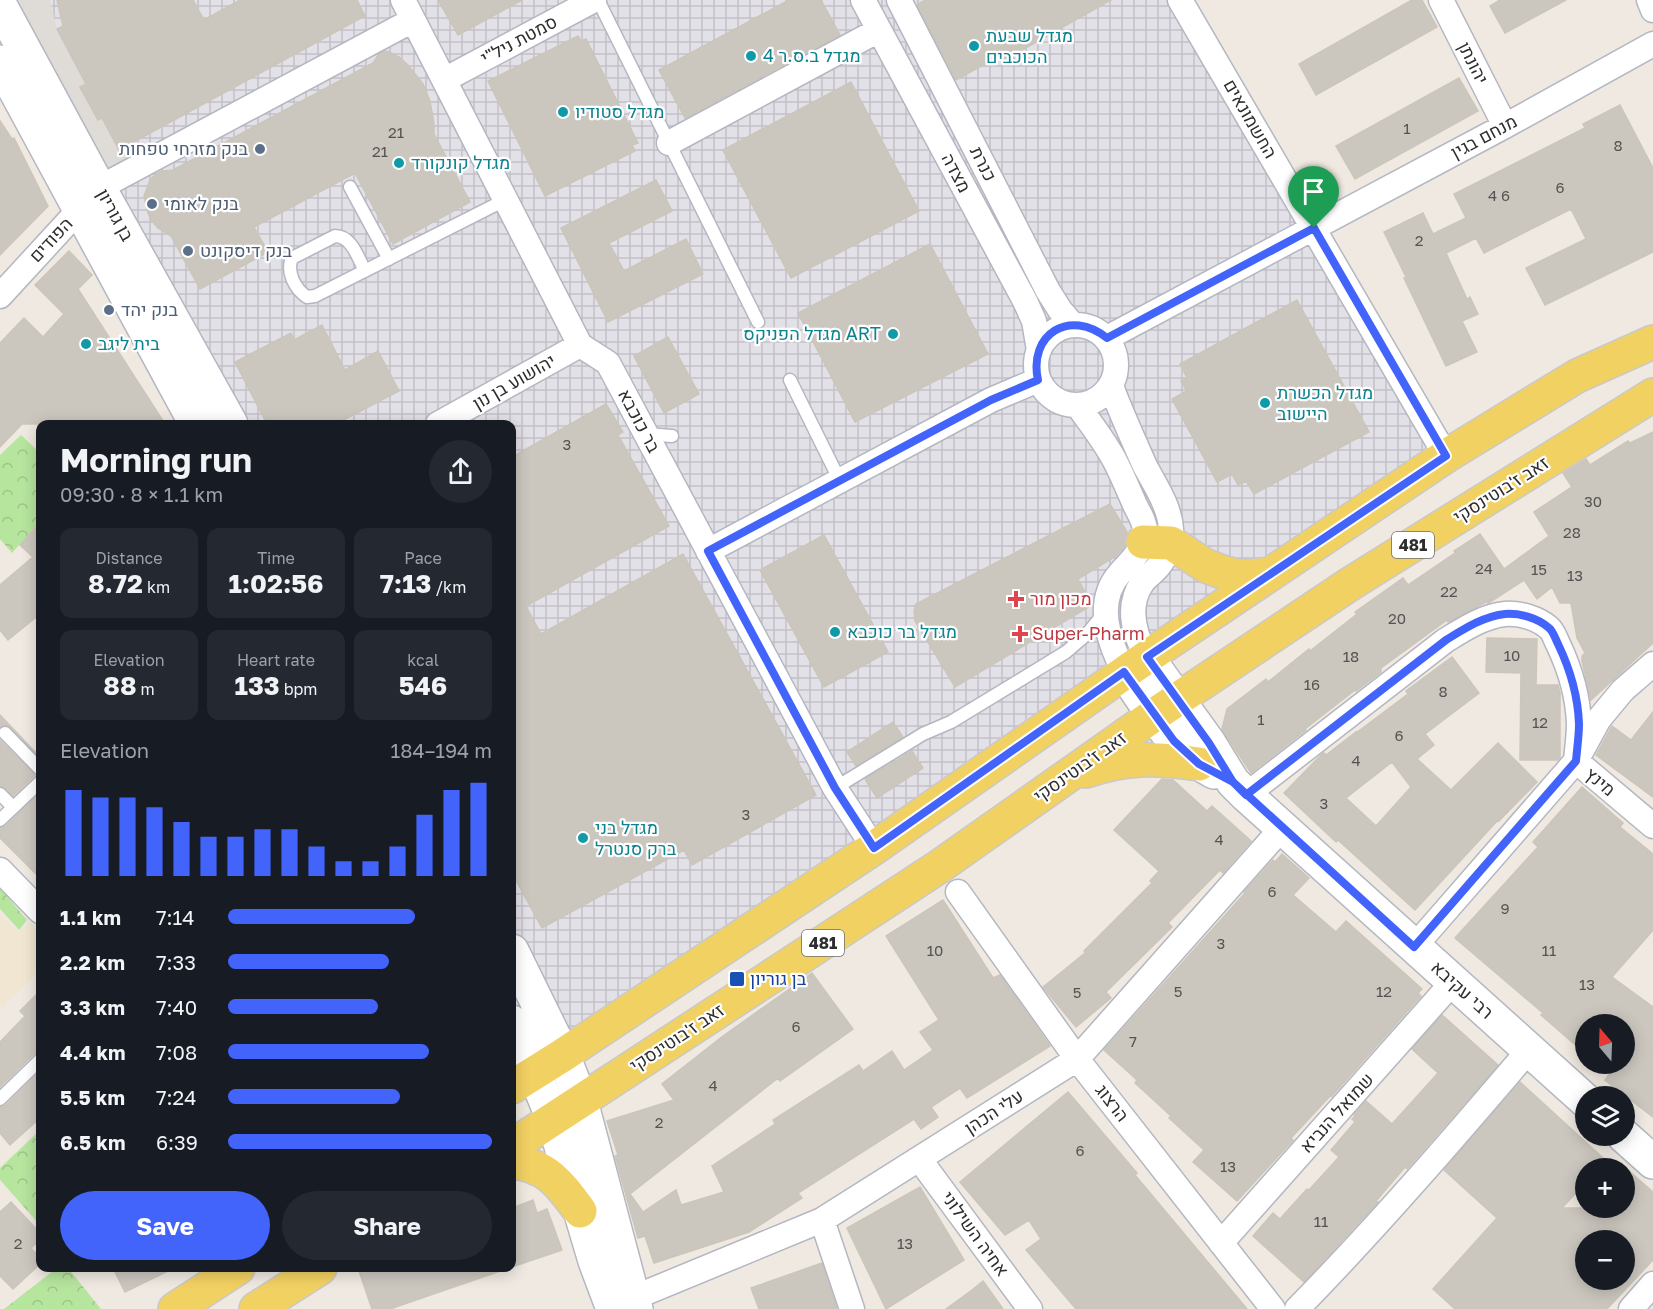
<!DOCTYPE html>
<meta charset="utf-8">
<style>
:root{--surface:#171b24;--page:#242831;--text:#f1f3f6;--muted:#9ea1a6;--accent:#4264fb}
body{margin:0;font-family:"Golos Text",Heebo,sans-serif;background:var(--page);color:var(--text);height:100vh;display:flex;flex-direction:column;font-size:22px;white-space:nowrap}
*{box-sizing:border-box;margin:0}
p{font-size:20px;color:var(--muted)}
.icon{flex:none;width:33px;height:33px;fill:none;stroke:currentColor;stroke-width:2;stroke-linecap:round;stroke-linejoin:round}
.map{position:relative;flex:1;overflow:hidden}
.details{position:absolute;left:36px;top:420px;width:480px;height:852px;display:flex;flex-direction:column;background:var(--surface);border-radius:12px;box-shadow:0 3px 15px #0003}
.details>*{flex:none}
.needle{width:39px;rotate:341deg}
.buttons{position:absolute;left:1575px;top:1014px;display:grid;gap:12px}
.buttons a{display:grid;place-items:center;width:60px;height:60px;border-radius:50%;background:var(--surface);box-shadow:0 3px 15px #0003;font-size:30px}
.pin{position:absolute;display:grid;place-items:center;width:51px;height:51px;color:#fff;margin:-62px -26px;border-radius:50% 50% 50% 0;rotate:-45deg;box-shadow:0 0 6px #0007}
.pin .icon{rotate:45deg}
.round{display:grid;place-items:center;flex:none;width:63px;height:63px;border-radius:32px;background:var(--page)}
.head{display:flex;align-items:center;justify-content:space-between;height:102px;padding:0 24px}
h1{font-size:33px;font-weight:700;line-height:45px}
.figures{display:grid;grid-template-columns:repeat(3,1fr);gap:9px;height:102px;padding:6px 24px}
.figures div{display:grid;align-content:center;border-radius:12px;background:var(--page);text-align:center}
.figures b{font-size:26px;font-weight:700}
.figures small{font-size:16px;font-weight:400}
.figures p{font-size:16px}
.chart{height:168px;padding:12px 24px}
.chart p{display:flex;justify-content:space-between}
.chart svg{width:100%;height:108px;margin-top:6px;stroke:var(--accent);stroke-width:6}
.button{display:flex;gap:12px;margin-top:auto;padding:12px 24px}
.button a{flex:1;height:69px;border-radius:36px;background:var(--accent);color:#fff;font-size:24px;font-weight:700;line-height:69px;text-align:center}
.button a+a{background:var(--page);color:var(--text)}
ul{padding:0 24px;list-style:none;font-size:20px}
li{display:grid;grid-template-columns:96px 72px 1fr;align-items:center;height:45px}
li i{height:15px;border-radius:8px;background:var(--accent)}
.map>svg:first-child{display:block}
</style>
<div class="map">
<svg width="1653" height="1309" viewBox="0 0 1653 1309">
<defs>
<pattern id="industrial-grid" width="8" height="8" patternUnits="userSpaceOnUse" patternTransform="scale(1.5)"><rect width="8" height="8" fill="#e3e1e8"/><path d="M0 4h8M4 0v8" fill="none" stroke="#c3c1c7"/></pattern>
<pattern id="park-crowns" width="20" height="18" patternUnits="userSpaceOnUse" patternTransform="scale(1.5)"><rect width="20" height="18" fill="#b6e59e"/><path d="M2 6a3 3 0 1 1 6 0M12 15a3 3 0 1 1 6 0" fill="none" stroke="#9dc588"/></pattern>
</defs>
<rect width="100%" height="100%" fill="#efe9e1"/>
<path fill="url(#industrial-grid)" d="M 0,0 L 1177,0 L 1428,449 L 547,1061 L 512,991 L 512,424 L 219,424 Z"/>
<path fill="#f0e6d1" d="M 0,914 L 18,932 L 30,922 L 40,934 L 40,970 L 3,1007 L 0,1004 Z"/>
<path fill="url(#park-crowns)" d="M 21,435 L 40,453 L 40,522 L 12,553 L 0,539 L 0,455 Z
M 0,888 L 27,920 L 19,930 L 0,909 Z
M 40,1130 L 40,1225 L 0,1180 L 0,1168 Z
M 57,1268 L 68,1268 L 101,1309 L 4,1309 Z"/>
<path fill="#dfdcd8" d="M 0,0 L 50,0 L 57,29 L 86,84 L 80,88 L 98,120 L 102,118 L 119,149 L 126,146 L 131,156 L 92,175 Z"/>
<path fill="#cbc7bf" stroke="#cbc5ba" stroke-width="1.5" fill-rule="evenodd" d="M 57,0 L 193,0 L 204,20 L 240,0 L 357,0 L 365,16 L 119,150 L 102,118 L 98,120 L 80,87 L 86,84 L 57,29 L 63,26 Z
M 438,0 L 522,0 L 458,35 Z
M 789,0 L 821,0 L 840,35 L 685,118 L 659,70 Z
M 925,0 L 1111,0 L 1004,60 L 1001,55 L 956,80 L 917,5 Z
M 1412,0 L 1422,0 L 1437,27 L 1316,95 L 1299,64 Z
M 1500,0 L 1566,0 L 1505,33 L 1490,6 Z
M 578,36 L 581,41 L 586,39 L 638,143 L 632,145 L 635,151 L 545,196 L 488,81 Z
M 384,51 L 389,52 L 399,57 L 408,65 L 423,84 L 430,101 L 434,124 L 434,134 L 470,202 L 393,244 L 355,173 L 254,227 L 268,252 L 200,289 L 171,236 L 158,228 L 152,221 L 148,213 L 144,196 L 150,180 L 156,174 L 162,171 L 173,170 L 373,63 L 379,54 Z
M 1459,78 L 1478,111 L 1355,179 L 1336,146 Z
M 851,82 L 919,211 L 791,278 L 723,150 Z
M 1620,105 L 1653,168 L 1653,252 L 1545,305 L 1526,268 L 1586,239 L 1571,209 L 1484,253 L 1476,238 L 1446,253 L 1467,299 L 1470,297 L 1478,314 L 1462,321 L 1477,352 L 1446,366 L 1404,278 L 1406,277 L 1384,232 L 1423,213 L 1433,234 L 1466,218 L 1454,194 L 1585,128 L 1583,124 Z
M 0,121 L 12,139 L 14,138 L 48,206 L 0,255 Z
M 656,180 L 672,211 L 609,243 L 624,271 L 686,239 L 703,274 L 608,322 L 561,228 Z
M 930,244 L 988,354 L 855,422 L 798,313 Z
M 69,251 L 92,275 L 78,289 L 165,424 L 22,424 L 0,447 L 0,343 L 24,318 L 43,337 L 64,314 L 35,285 Z
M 1297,300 L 1369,432 L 1254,494 L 1246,481 L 1238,485 L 1232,474 L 1217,482 L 1172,399 L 1187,391 L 1181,381 L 1187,378 L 1180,364 Z
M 322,325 L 345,370 L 378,351 L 399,391 L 336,424 L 267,424 L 235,362 L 291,333 L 294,340 Z
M 668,337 L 699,394 L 664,413 L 634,356 Z
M 606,404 L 623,432 L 618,435 L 669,526 L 526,606 L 541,634 L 683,554 L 816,795 L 692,865 L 684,850 L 542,928 L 512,873 L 512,457 Z
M 1653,432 L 1653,643 L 1591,700 L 1582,661 L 1582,656 L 1585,653 L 1577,638 L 1571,603 L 1560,603 L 1552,587 L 1537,599 L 1524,580 L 1490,602 L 1488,603 L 1488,601 L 1448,622 L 1447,620 L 1381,668 L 1381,672 L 1356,691 L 1355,690 L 1305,729 L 1306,730 L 1251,773 L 1222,729 L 1227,709 L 1266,679 L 1268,682 L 1309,649 L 1310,651 L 1357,614 L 1355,612 L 1403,578 L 1408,585 L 1455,553 L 1454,551 L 1480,534 L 1504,569 L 1549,536 L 1534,512 L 1572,487 L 1563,473 L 1586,459 L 1590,465 L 1628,441 L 1630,443 Z
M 1110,504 L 1127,532 L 1124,541 L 1125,545 L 1116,556 L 1078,579 L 1092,605 L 955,687 L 915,621 L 914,610 L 916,604 Z
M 40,523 L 40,614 L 8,640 L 0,630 L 0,585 L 33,557 L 20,545 Z
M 824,535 L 888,652 L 824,687 L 760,570 Z
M 1487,638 L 1537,639 L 1536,685 L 1558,685 L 1560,693 L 1560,758 L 1558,760 L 1520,760 L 1521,673 L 1486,672 Z
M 1452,657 L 1479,693 L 1425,734 L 1434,745 L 1417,759 L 1451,790 L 1498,743 L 1537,782 L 1499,821 L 1498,820 L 1415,910 L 1338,840 L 1336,842 L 1284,793 L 1322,754 L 1324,753 L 1326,755 L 1356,732 L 1356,733 L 1408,694 L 1406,691 ZM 1392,762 L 1411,787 L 1376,826 L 1346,798 Z
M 1653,712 L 1653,797 L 1596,755 L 1612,726 L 1631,740 Z
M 0,715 L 40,757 L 40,758 L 10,727 L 7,725 L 0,727 Z
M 893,722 L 903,737 L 856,766 L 847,752 Z
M 0,740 L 35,775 L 13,796 L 5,788 L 0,786 Z
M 912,751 L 923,768 L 877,798 L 865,779 Z
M 1162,779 L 1173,780 L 1207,811 L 1212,806 L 1251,841 L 1223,873 L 1220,870 L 1168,923 L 1172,927 L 1106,992 L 1111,998 L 1076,1027 L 1043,987 L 1085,953 L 1084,951 L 1152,883 L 1150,881 L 1159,871 L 1114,830 Z
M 1582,787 L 1623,823 L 1620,827 L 1653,854 L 1653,930 L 1612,977 L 1653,1007 L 1653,1117 L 1605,1080 L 1610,1073 L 1598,1064 L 1624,1064 L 1624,1024 L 1586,1024 L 1586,1054 L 1541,1015 L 1543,1013 L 1455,938 L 1538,847 L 1533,842 Z
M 40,793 L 40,878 L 0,838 L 0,828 L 6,826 Z
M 1282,854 L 1309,878 L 1293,895 L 1336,932 L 1346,921 L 1422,989 L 1418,993 L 1421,996 L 1332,1096 L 1331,1095 L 1291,1138 L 1293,1140 L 1237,1201 L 1193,1162 L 1204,1150 L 1169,1118 L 1171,1116 L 1135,1083 L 1137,1080 L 1104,1050 L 1245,893 L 1244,892 L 1273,860 L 1275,862 Z
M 943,900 L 993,978 L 1000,975 L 1050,1046 L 967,1098 L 960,1088 L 931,1107 L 938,1117 L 921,1129 L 914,1119 L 798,1193 L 802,1198 L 749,1232 L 654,1263 L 645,1236 L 638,1238 L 615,1156 L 618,1155 L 607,1121 L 674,1100 L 662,1084 L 723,1036 L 812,973 L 853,1029 L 780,1081 L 778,1078 L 630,1194 L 643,1212 L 676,1190 L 681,1205 L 724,1192 L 712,1166 L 775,1124 L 773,1120 L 859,1065 L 863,1071 L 892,1051 L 904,1070 L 933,1050 L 920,1032 L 939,1020 L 886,936 Z
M 40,991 L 40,1052 L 34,1054 L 0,1087 L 0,1042 L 25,1016 L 20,1011 Z
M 1442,1015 L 1498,1065 L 1407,1169 L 1405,1167 L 1376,1201 L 1378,1202 L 1376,1204 L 1304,1282 L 1253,1236 L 1273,1213 L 1280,1219 L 1307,1189 L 1309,1190 L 1339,1157 L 1331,1150 L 1355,1122 L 1352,1119 L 1355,1116 L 1354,1115 L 1366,1101 L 1392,1124 L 1438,1073 L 1412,1049 Z
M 40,1071 L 40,1118 L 10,1145 L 0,1133 L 0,1107 L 6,1105 Z
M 1520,1082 L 1614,1168 L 1586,1168 L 1586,1182 L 1562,1208 L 1624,1208 L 1624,1167 L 1653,1192 L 1653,1260 L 1607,1309 L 1455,1309 L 1433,1289 L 1497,1218 L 1444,1170 ZM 1586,1240 L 1624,1240 L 1624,1280 L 1586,1280 Z
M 1068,1092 L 1137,1173 L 1135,1175 L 1247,1309 L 1076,1309 L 1026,1250 L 1041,1239 L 1029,1220 L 1005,1235 L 960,1182 Z
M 920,1187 L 964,1260 L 886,1309 L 847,1228 Z
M 533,1200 L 537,1213 L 547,1209 L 562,1250 L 512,1267 L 512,1208 Z
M 11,1202 L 40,1233 L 40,1240 L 31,1248 L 40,1258 L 40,1264 L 13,1289 L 0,1276 L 0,1212 Z
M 822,1263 L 837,1309 L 759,1309 L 751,1288 Z
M 113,1268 L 174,1268 L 125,1292 Z
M 358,1268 L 502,1268 L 503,1270 L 390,1309 L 372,1309 Z
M 983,1281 L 1003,1309 L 946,1309 L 972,1290 Z"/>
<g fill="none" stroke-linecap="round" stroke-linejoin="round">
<defs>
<path id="lane" d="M 598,0 L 758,322
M 350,187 L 389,259
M 365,271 C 358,258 352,236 335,236 L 292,258 C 286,272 295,289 307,297 L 315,296 L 505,200
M 790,380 L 840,481
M 646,434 L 672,436
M 5,733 L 40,769
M 835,788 L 923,734 L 951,722 L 1066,652 L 1087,634 L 1105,612
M 0,794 L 13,807
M 0,820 L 40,782
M 0,1099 L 40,1060"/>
<path id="street" d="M 403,0 L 580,345 L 608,363 L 835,788 L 874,848
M 863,0 L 1025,301 L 1034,321 L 1039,350
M 899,0 L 1048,291 L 1060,310 L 1073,325
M 1180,0 L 1446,456
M 1441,0 L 1505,126
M 1649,0 L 1653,10
M 444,80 L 594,0
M 669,143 L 879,30
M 99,188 L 413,20
M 0,296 L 79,210 L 88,197
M1036 365a40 40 0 1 1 80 0a40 40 0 1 1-80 0Z
M 1107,338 L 1505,126 L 1653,44
M 1111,386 C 1121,413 1133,439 1145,466 C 1155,485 1170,507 1171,529 C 1172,543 1167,556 1158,567 C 1153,573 1146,577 1142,583 C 1126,607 1134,634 1147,657
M 1078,406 C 1091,424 1106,443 1116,463 C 1123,477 1129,491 1135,505 C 1139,513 1145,522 1145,531 C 1145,548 1131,561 1120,573 C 1094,602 1109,642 1124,672
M 438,424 L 580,345
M 708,551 L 991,400 L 1038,380
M 1576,761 L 1653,826
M 1246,795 L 1446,640 C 1464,629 1484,616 1505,614 C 1520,613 1538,618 1549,628 C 1553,631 1555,638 1558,644 C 1570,669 1578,696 1579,724 C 1579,736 1577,749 1576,761
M 0,870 L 40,911
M 958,892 L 1077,1059 L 1273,1309
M 1414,947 L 1576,761 L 1599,719 L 1623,690 L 1653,664
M 920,1160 L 1030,1309
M 822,1220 L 852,1309
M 1221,1243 L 1453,982
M 633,1298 L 822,1220 L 1077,1059 L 1282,828
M 1297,1309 C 1378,1226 1454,1138 1529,1050
M 1631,1309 L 1653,1284"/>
<path id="secondary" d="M 0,5 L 92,175 L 231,424
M 0,62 L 196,424
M 1147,657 L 1209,743 L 1233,782 L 1246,795 L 1586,1101
M 1124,672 C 1150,710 1173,750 1214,772
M 512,951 L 563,1055 L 581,1101 L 636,1309
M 512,1022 L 521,1041 L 553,1119 L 595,1261 L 613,1309
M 1624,1136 L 1653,1162"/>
<path id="primary" d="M 1143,542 L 1171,543 L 1206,566 L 1225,573 L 1242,577 L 1271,574
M 1086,771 C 1127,757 1156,758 1199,764
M 512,1087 L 563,1055 L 874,848 L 1147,657 L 1446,456 L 1577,376 L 1653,342
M 512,1146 L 940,866 L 1154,715 L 1350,584 L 1653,395
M 512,1162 C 547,1165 560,1184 580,1211
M 175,1309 L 238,1268
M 256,1309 L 320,1268"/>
</defs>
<use href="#lane" stroke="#b4b7c1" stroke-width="15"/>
<use href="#street" stroke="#b4b7c1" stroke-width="27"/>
<use href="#secondary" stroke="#b4b7c1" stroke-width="36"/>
<use href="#primary" stroke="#c9c9c9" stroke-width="36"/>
<use href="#lane" stroke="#fff" stroke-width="12"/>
<use href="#street" stroke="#fff" stroke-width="24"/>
<use href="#secondary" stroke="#fff" stroke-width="33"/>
<use href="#primary" stroke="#f2d163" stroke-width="33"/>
</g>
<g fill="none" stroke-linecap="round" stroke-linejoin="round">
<defs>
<path id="route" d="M 1314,228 L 1107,338 C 1070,308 1028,334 1038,380 L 991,400 L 708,551 L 835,788 L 874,848 L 1124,672 L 1174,741 L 1199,764 L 1233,782 L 1246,795 L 1446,640 C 1464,629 1484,616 1505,614 C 1520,613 1538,618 1549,628 C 1553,631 1555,638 1558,644 C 1570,669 1578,696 1579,724 C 1579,736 1577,749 1576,761 L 1414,947 L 1233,782 L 1209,743 L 1147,657 L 1446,456 L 1314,228"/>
</defs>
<use href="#route" stroke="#fff" stroke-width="12"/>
<use href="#route" stroke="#4264fb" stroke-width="8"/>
</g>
<g fill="#0f9aa8" stroke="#fff" stroke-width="2">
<circle cx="974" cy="46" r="6"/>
<circle cx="751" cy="56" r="6"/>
<circle cx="563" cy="112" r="6"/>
<circle cx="399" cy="163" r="6"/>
<circle cx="893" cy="334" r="6"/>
<circle cx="86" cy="344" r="6"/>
<circle cx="1265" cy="403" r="6"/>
<circle cx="835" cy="632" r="6"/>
<circle cx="583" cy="838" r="6"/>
</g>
<g fill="#5c6f8a" stroke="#fff" stroke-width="2">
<circle cx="260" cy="149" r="6"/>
<circle cx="152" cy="204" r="6"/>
<circle cx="188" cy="251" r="6"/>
<circle cx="109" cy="310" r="6"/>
</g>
<g fill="#e0444e" stroke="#fff" stroke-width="2">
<path d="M1013 590h6v6h6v6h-6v6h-6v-6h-6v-6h6z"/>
<path d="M1017 625h6v6h6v6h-6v6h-6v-6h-6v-6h6z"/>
</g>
<rect fill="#1a4fb4" stroke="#fff" stroke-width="2" x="729" y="971" width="16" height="16" rx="3"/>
<g text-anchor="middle" stroke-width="4.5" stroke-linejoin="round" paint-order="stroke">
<g font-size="15" fill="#555452">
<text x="1407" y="134">1</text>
<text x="396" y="138">21</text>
<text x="1618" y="151">8</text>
<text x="380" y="157">21</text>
<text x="1560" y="193">6</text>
<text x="1499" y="201">4 6</text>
<text x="1419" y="246">2</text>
<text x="567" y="450">3</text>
<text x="1593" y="507">30</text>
<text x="1572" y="538">28</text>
<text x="1484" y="574">24</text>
<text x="1539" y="575">15</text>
<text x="1575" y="581">13</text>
<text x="1449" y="597">22</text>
<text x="1397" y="624">20</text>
<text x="1512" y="661">10</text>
<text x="1351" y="662">18</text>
<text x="1312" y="690">16</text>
<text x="1443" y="697">8</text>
<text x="1261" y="725">1</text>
<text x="1540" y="728">12</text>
<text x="1399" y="741">6</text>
<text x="1356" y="766">4</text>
<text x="1324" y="809">3</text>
<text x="746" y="820">3</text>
<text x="1219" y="845">4</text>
<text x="1272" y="897">6</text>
<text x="1505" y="914">9</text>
<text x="1221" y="949">3</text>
<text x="935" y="956">10</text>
<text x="1549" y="956">11</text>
<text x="1587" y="990">13</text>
<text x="1178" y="997">5</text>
<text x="1384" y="997">12</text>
<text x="1077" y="998">5</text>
<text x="796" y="1032">6</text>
<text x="1133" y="1047">7</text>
<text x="713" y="1091">4</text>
<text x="659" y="1128">2</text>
<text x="1080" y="1156">6</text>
<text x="1228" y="1172">13</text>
<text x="1321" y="1227">11</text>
<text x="18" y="1249">2</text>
<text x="905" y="1249">13</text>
</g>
<g fill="#fff" stroke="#6d6d6d" stroke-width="1.5">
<rect x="1392" y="532" width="42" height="26" rx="4.5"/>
<rect x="802" y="930" width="42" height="26" rx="4.5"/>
</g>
<g font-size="16" font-weight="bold" fill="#2e2e2e">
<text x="1413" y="551">481</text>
<text x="823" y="949">481</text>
</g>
<g font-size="18" fill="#0d838f" stroke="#fff" text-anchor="start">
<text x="986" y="42">מגדל שבעת<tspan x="986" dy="21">הכוכבים</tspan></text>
<text x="763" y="62">מגדל ב.ס.ר 4</text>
<text x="575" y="118">מגדל סטודיו</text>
<text x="411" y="169">מגדל קונקורד</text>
<text x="881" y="340" text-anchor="end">מגדל הפניקס ART</text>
<text x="98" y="350">בית ליגב</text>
<text x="1277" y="399">מגדל הכשרת<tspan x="1277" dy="21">היישוב</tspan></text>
<text x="847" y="638">מגדל בר כוכבא</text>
<text x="595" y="834">מגדל בני<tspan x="595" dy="21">ברק סנטרל</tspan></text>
</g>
<g font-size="18" fill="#2e2e2e" stroke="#fff">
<text transform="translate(519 40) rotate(-28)" y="6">סמטת ניל"י</text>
<text transform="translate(1473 63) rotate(63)" y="6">יהונתן</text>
<text transform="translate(1250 119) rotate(60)" y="6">החשמונאים</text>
<text transform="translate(1484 137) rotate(-28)" y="6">מנחם בגין</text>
<text transform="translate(983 164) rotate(63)" y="6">כנרת</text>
<text transform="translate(956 173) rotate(62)" y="6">מצדה</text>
<text transform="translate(115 215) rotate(61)" y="6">בן גוריון</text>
<text transform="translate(51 240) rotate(-47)" y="6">הפודים</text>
<text transform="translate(514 382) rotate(-30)" y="6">יהושוע בן נון</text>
<text transform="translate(639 421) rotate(62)" y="6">בר כוכבא</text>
<text transform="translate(1501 490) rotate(-32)" y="6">זאב ז'בוטינסקי</text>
<text transform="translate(1080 767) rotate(-35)" y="6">זאב ז'בוטינסקי</text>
<text transform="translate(1600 782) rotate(40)" y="6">מינץ</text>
<text transform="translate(1462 990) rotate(42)" y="6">רבי עקיבא</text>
<text transform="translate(677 1038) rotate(-33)" y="6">זאב ז'בוטינסקי</text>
<text transform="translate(1112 1103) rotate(52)" y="6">הרצוג</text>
<text transform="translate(994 1112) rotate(-33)" y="6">עלי הכהן</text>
<text transform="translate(1337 1113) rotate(-48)" y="6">שמואל הנביא</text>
<text transform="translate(975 1234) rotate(54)" y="6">אחיה השילוני</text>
</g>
<g font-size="18" fill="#4e5e75" stroke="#fff" text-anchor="start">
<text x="248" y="155" text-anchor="end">בנק מזרחי טפחות</text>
<text x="164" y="210">בנק לאומי</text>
<text x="200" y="257">בנק דיסקונט</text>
<text x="121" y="316">בנק יהד</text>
</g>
<g font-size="18" fill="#be3a42" stroke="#fff" text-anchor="start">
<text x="1030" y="605">מכון מור</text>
<text x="1032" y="640">Super-Pharm</text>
</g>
<g font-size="18" fill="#164399" stroke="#fff" text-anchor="start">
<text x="750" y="985">בן גוריון</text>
</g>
</g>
</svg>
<div class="buttons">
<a><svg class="needle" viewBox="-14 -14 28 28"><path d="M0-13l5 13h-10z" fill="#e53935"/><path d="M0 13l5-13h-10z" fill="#9ea1a6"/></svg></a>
<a><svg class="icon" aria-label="layers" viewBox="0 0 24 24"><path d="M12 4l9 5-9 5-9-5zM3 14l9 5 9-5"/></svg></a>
<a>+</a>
<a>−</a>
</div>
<div class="pin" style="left:1314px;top:228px;background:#1e9e55"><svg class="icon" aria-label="arrive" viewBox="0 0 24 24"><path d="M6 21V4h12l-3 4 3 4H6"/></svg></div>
<section class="details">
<div class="head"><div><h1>Morning run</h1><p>09:30 · 8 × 1.1 km</p></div><a class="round"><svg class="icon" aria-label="share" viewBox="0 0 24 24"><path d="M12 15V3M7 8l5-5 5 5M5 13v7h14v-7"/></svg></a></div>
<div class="figures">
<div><p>Distance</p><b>8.72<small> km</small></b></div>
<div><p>Time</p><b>1:02:56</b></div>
<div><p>Pace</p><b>7:13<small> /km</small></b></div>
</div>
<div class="figures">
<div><p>Elevation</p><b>88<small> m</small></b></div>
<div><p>Heart rate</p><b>133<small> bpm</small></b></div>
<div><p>kcal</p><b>546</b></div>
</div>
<div class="chart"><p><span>Elevation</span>184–194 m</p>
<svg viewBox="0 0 160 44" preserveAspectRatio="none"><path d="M5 44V9M15 44V12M25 44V12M35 44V16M45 44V22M55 44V28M65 44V28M75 44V25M85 44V25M95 44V32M105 44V38M115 44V38M125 44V32M135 44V19M145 44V9M155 44V6"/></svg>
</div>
<ul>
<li><b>1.1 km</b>7:14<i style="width:71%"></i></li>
<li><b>2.2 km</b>7:33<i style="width:61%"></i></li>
<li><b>3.3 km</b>7:40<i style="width:57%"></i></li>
<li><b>4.4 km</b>7:08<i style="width:76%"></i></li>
<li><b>5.5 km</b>7:24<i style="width:65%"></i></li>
<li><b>6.5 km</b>6:39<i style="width:100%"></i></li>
</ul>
<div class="button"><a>Save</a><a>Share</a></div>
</section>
</div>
